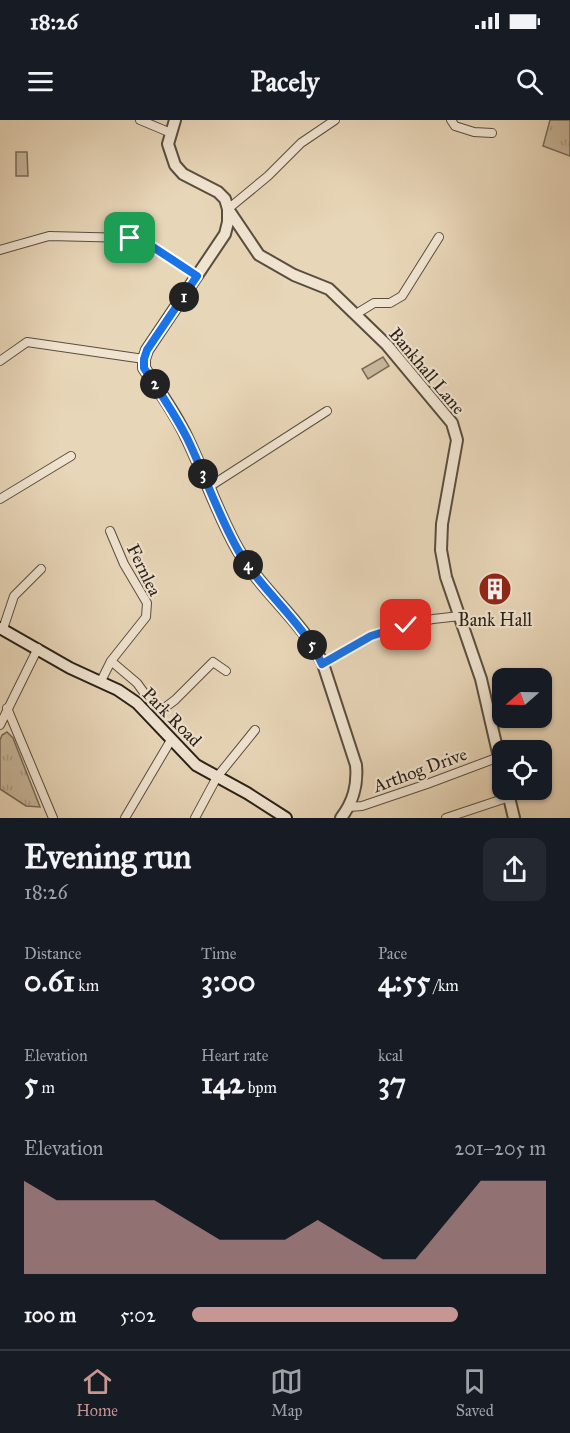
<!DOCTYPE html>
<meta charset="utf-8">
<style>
:root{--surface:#171b24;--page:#242831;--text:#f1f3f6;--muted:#9ea1a6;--line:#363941;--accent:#c59692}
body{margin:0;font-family:"IM FELL Great Primer",serif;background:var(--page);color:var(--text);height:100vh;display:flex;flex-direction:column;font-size:22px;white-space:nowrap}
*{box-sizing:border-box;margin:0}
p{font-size:20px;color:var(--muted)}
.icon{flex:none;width:33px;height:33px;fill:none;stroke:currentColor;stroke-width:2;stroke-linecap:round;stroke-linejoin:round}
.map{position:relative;height:698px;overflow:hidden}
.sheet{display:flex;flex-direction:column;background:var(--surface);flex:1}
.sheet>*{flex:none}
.needle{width:39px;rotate:250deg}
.tools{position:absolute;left:492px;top:548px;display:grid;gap:12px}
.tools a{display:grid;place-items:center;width:60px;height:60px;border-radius:12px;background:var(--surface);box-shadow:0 2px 4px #0004;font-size:30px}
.pin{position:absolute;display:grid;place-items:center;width:51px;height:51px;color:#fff;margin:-26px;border-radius:12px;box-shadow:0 3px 9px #0006}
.km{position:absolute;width:30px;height:30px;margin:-15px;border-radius:50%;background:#222;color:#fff;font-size:16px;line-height:30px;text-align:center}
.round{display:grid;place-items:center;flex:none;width:63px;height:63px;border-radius:12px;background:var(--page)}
.overview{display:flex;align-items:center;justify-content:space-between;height:102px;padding:0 24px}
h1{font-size:33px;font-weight:700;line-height:45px}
.metrics{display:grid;grid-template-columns:repeat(3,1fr);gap:9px;height:102px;padding:6px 24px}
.metrics div{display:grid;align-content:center}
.metrics b{font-size:30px;font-weight:700}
.metrics small{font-size:16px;font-weight:400}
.metrics p{font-size:16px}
.chart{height:168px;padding:12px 24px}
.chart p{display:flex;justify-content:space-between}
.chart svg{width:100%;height:108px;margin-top:6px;fill:var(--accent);opacity:.7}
ul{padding:0 24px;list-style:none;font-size:20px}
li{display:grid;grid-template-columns:96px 72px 1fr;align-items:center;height:45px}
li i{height:15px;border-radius:8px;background:var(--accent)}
.status{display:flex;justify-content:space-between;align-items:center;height:42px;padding:0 30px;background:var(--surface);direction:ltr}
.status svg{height:16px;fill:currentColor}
header{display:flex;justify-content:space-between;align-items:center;height:78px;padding:0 24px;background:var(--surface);font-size:27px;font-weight:700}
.dock{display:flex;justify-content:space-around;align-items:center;height:84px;border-top:2px solid var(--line);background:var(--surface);font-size:16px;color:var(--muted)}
.dock a{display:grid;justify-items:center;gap:3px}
.dock .active{color:var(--accent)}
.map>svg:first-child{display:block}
</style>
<div class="status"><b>18:26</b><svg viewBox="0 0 49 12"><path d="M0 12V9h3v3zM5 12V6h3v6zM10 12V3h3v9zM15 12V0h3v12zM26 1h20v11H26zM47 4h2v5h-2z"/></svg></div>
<header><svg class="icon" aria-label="menu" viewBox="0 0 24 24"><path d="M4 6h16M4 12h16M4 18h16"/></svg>Pacely<svg class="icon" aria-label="search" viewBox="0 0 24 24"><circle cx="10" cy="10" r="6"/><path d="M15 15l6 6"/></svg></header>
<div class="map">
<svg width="570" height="698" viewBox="0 0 570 698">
<defs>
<pattern id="grass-tufts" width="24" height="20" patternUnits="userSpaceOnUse" patternTransform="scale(1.5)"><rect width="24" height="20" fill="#c8b79c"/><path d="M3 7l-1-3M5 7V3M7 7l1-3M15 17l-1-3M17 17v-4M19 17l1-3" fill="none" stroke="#ac9d86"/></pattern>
</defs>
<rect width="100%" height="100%" fill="#e8d6b8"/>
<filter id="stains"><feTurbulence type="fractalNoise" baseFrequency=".00333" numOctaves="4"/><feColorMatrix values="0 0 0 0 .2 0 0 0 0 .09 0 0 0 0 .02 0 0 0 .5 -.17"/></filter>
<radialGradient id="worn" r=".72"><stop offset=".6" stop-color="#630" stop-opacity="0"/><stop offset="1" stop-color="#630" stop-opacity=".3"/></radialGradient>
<path fill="url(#grass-tufts)" stroke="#786c59" stroke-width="1.5" d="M 550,0 L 570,0 L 570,36 L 543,26 Z
M 7,612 L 13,618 L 40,687 L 26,686 L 0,669 L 0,620 L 2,615 Z"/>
<path fill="#c8b79c" stroke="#786c59" stroke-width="1.5" d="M 16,32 L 27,32 L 28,56 L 16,56 Z
M 383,237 L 389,246 L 368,259 L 362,249 Z"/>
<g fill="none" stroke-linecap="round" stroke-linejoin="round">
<defs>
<path id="minor" d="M 140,0 L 171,13
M 451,0 L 455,6 L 474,12 L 492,13
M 228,89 L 268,56 L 301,23 L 335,0
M 0,130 L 49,116 L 130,118 L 153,127 L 197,156
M 356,194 L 374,183 L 390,183 L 402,176 L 439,117
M 0,241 L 27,222 L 144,239
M 209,367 L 327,291
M 0,379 L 71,336
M 3,509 L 14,476 L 41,449
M 111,541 L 137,563 L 153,585 L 163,589 L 175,580 L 213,542 L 226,551
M 323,544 L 371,516 L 433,499 L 460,496
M 101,561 L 111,541 L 146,497 L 147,483 L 124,444 L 110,411
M 7,588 L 53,698
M 0,605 L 38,528
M 349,687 L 362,686 L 427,664 L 499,637
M 125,698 L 171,620
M 195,698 L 217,657 L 255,610
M 446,698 L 509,677"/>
<path id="tertiary" d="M 175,0 L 168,24 L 175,45 L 183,54 L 218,72 L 225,79 L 228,89 L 259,135 L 294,155 L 329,169 L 387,225 L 452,303 L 457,320 L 442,404 L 441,430 L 446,457 L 481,559 L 502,650
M 228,90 L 228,102 L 225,114 L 147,230 L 144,239 L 144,248 C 159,271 176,294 187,318 C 205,355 218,395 238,430 C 262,472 302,500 323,544 L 356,645 C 358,666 353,682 341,698
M 507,669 L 514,698"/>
<path id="secondary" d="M 0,508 L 70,548 L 118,570 L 137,583 L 196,645 L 247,673 L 286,698"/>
</defs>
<use href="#minor" stroke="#594e3e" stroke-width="10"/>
<use href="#tertiary" stroke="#594e3e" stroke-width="14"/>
<use href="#secondary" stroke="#292016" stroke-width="14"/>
<use href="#minor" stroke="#f0e4d1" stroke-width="8"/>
<use href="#tertiary" stroke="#f0e4d1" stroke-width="10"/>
<use href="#secondary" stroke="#f0e4d1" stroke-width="10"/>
</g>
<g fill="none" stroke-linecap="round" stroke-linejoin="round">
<defs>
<path id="route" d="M 130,118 L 153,127 L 197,156 L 147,230 L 144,239 L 144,248 C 159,271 175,294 187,318 C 205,355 218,395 238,430 C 262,472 302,500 322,544 L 371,516 L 406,505"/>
</defs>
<use href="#route" stroke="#fff" stroke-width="12"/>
<use href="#route" stroke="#1a73e8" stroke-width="8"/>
</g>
<defs>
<symbol id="building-disc" viewBox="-11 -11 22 22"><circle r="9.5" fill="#8f2418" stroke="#f0e4d1"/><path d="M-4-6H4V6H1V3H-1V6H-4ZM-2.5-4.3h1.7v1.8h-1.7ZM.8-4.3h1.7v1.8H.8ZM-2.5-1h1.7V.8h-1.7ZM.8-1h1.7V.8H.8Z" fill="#fff"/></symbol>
</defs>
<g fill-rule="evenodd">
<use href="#building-disc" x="476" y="450" width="38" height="38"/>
</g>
<g text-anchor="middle" stroke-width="4.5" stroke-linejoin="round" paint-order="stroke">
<g font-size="18" fill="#292016" stroke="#f0e4d1">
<text transform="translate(427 251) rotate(50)" y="6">Bankhall Lane</text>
<text transform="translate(144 450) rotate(64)" y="6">Fernlea</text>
<text transform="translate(172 597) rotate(45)" y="6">Park Road</text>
<text transform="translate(420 650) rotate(-20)" y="6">Arthog Drive</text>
</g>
<g font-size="18" fill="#292016" stroke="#f0e4d1">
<text x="495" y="506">Bank Hall</text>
</g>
</g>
<rect width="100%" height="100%" filter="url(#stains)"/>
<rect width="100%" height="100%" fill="url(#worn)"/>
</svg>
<div class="tools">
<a><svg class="needle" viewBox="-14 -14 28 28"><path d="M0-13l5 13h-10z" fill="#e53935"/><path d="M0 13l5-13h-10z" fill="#9ea1a6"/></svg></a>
<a><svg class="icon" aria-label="locate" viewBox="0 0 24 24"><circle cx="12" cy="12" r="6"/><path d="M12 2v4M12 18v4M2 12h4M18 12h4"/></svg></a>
</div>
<div class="pin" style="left:130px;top:118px;background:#1e9e55"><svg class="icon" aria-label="arrive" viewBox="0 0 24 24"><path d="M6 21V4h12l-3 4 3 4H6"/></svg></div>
<div class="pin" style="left:406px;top:505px;background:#d93025"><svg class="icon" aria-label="check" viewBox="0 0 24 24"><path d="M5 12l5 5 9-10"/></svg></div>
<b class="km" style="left:184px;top:177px">1</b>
<b class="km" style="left:155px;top:264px">2</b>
<b class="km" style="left:203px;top:354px">3</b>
<b class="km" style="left:248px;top:445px">4</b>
<b class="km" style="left:312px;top:525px">5</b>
</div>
<section class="sheet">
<div class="overview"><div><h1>Evening run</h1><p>18:26</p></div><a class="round"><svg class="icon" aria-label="share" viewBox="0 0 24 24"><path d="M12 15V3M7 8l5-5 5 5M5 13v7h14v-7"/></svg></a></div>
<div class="metrics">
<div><p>Distance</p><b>0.61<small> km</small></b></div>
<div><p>Time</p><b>3:00</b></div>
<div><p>Pace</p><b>4:55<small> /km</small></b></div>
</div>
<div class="metrics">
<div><p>Elevation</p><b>5<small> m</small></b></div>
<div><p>Heart rate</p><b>142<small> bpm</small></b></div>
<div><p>kcal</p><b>37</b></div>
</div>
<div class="chart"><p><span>Elevation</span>201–205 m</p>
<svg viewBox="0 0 160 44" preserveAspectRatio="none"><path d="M0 44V6L10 14L20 14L30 14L40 14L50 22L60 30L70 30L80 30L90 22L100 30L110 38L120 38L130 22L140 6L150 6L160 6V44z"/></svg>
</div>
<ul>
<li><b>100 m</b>5:02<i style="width:75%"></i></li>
</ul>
</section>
<nav class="dock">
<a class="active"><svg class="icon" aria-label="home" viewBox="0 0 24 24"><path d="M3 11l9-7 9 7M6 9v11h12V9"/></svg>Home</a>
<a><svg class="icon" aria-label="map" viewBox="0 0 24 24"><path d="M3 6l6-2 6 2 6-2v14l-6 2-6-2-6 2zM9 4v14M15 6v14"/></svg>Map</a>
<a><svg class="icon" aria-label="saved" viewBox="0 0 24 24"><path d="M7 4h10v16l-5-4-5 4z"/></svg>Saved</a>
</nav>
